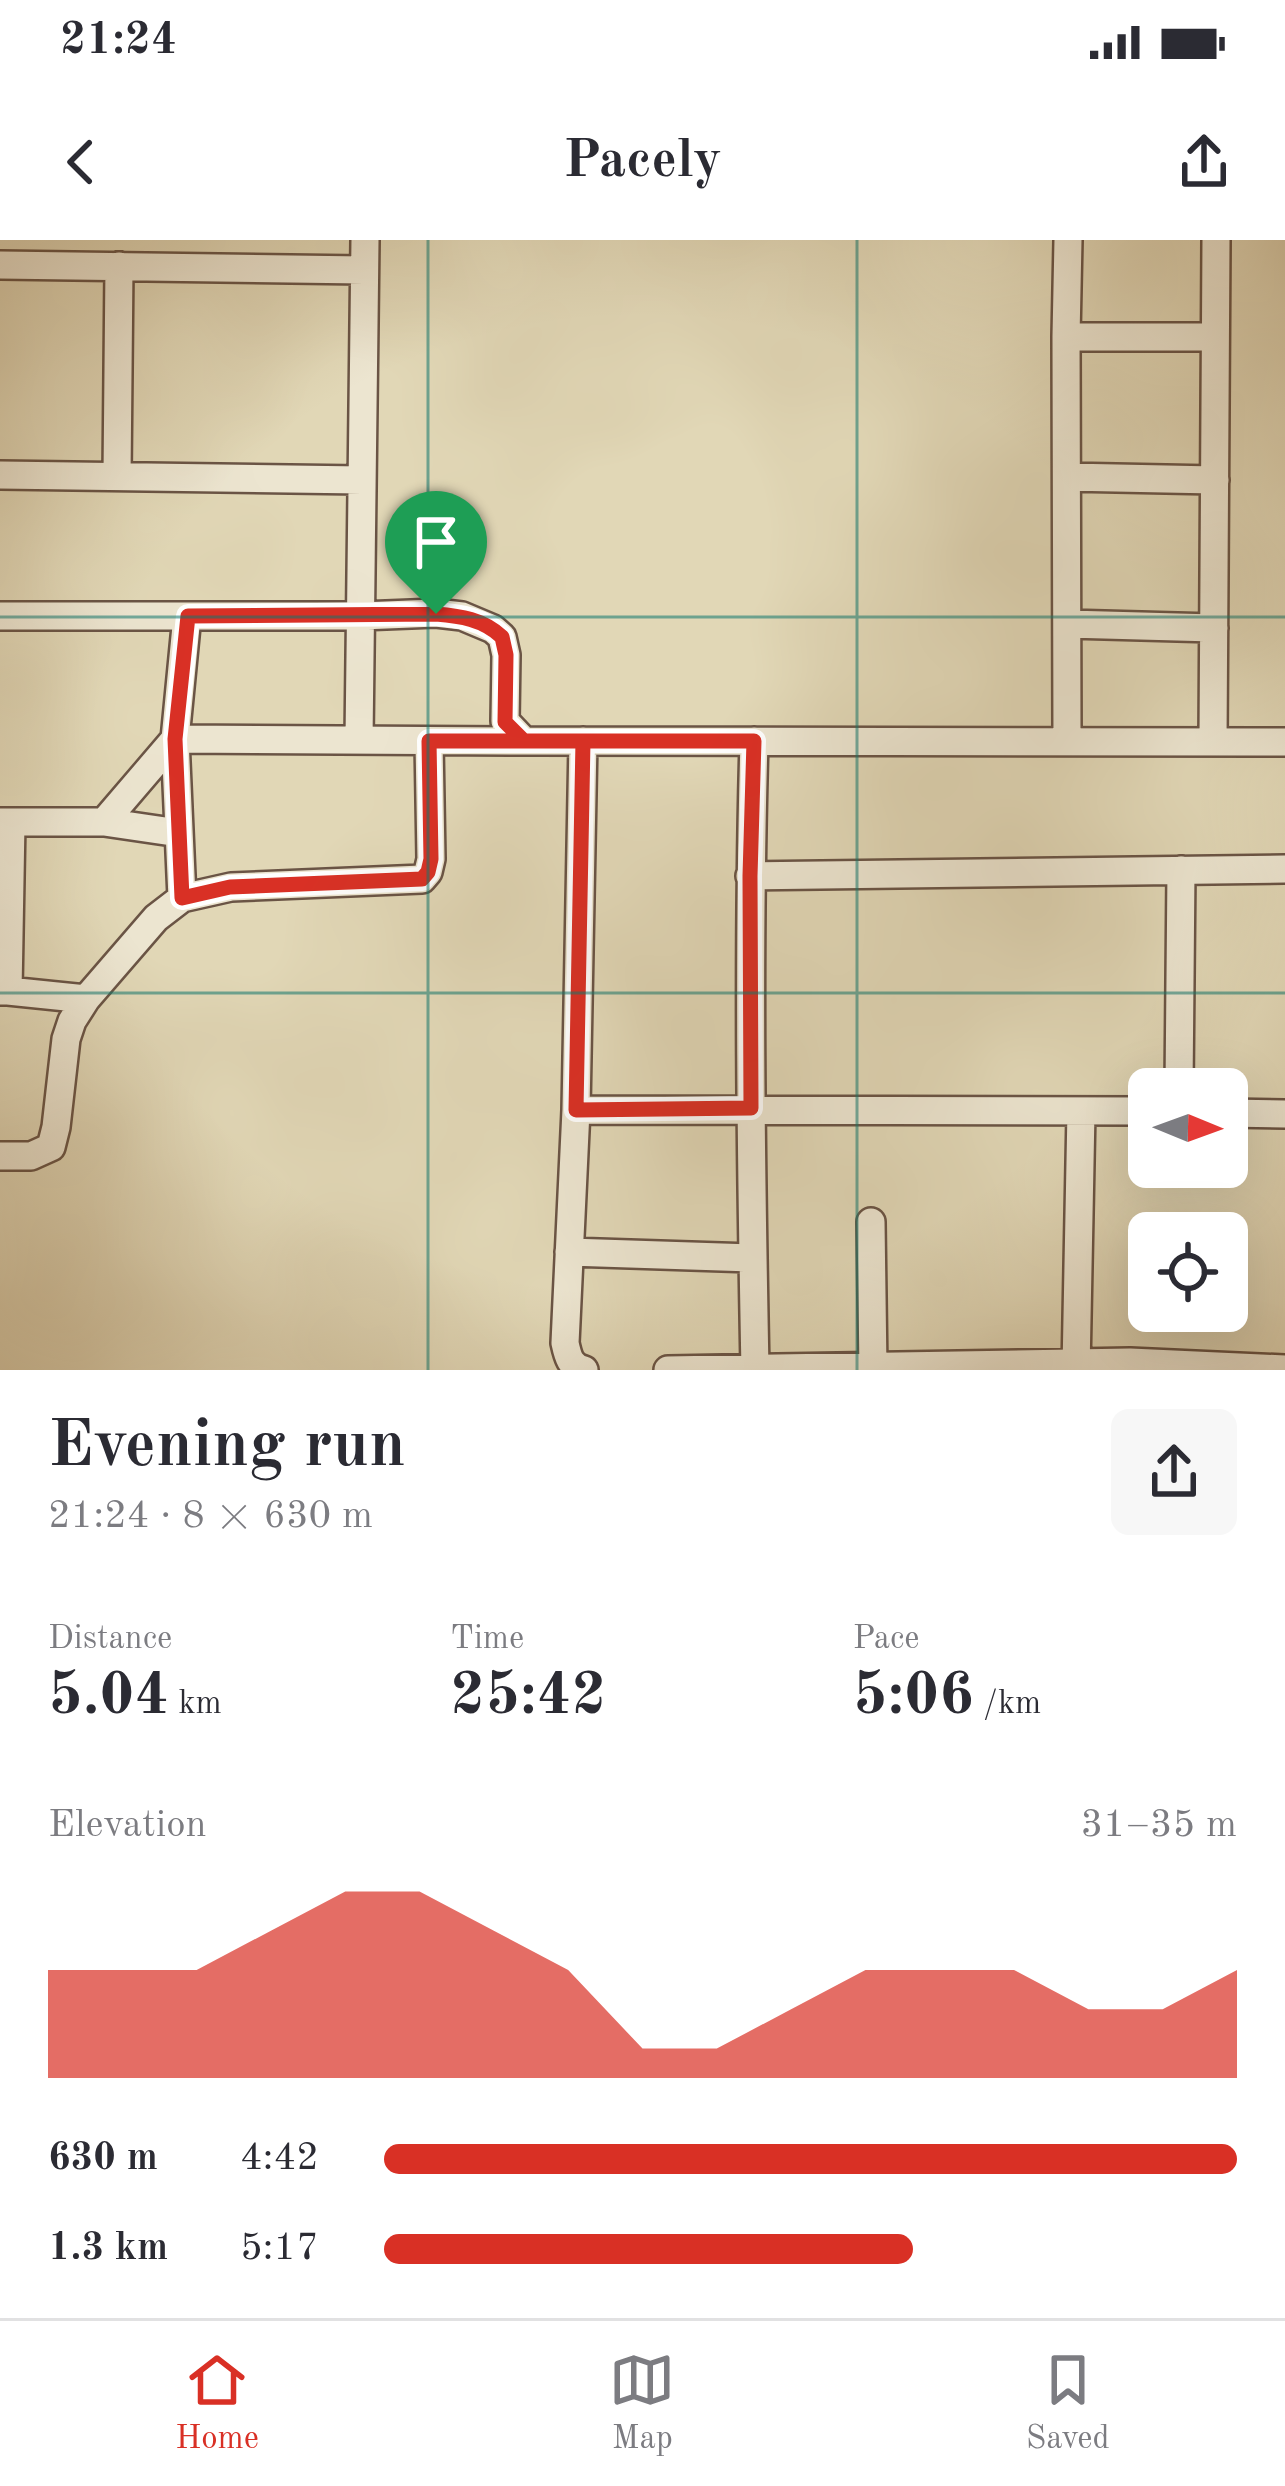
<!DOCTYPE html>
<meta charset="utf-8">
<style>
:root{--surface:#fff;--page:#f7f7f7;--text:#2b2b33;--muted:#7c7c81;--line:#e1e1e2;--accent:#d93025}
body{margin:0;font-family:"Old Standard TT",serif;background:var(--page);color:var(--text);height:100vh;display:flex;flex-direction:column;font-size:45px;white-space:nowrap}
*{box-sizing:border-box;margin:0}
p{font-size:39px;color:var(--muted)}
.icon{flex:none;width:66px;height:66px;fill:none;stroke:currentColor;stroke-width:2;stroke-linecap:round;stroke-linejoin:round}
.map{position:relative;height:1130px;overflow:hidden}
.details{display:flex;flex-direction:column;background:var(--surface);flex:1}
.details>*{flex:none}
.needle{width:78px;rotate:91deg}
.tools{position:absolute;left:1128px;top:828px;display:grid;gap:24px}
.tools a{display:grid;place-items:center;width:120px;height:120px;border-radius:18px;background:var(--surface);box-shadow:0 12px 48px #0002;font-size:60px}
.pin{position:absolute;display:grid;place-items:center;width:102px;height:102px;color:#fff;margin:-123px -51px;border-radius:50% 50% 50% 0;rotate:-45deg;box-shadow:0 0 12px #0007}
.pin .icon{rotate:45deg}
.round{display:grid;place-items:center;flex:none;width:126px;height:126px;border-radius:18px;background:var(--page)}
.headline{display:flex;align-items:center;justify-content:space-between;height:204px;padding:0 48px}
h1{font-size:66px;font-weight:800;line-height:90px}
.metrics{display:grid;grid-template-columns:repeat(3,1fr);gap:18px;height:204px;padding:12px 48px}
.metrics div{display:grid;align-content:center}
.metrics b{font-size:60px;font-weight:800}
.metrics small{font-size:33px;font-weight:400}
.metrics p{font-size:33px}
.chart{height:336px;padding:24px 48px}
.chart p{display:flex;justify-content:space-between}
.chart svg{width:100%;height:216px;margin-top:12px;fill:var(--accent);opacity:.7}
ul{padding:0 48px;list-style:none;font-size:39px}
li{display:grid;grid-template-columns:192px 144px 1fr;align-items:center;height:90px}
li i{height:30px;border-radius:15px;background:var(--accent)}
.status{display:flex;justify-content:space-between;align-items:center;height:84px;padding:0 60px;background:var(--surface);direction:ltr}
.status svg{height:33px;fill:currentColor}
header{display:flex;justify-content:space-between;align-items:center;height:156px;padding:0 48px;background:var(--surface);font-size:54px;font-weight:800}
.tabs{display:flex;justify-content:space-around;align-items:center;height:168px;border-top:3px solid var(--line);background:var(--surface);font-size:33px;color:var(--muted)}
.tabs a{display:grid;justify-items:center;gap:6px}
.tabs .current{color:var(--accent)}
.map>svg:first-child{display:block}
</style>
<div class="status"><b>21:24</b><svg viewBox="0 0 49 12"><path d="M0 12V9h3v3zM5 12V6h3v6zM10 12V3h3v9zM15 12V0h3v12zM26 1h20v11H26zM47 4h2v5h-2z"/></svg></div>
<header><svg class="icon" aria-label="back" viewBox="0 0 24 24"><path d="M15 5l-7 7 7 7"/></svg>Pacely<svg class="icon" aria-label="share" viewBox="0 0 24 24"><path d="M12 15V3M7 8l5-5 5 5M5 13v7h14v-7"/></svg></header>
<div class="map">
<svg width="1285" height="1130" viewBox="0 0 1285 1130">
<rect width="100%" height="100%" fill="#e1d7b6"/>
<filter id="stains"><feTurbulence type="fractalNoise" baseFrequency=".00167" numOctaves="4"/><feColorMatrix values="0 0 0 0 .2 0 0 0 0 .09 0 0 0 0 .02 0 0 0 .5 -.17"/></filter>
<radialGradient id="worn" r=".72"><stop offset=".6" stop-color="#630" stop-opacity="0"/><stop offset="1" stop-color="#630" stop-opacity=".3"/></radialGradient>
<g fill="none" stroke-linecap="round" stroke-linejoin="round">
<defs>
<path id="minor" d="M 0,25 L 364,30
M 1066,97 L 1215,97
M 0,235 L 362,240
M 117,236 L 119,26
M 1067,237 L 1215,240
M 0,376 L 361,376 L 436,373 L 462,376 L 493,389 L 502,397 L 506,415 L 505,481 L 524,501 L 1285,502
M 1068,384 L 1214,388
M 359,500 L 365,0
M 583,501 L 576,870 L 565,1103 C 568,1117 570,1126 584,1130
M 754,501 C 748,711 751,920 755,1130
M 1067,501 L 1066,97 L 1068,0
M 1213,502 L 1216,0
M 0,582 L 104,582 L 175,499 L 524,501
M 104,582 L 179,593
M 750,636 L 1285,629
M 182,658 L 175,499 L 187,376
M 0,751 L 8,751 L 11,582
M 8,751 L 86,759
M 1179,849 L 1181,630
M 576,870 L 1149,871
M 1227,873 L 1285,874
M 0,916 L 31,916 L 51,907 L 56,887 L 66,799 L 72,781 L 86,759 L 156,678 L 182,658 L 231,647 L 422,639 L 428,632 L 431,619 L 429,501
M 871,982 L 873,1130
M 569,1012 L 752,1018
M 668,1130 L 1130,1122 L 1285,1129
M 1076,1130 L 1081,871"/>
</defs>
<use href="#minor" stroke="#6a5445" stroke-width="32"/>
<use href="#minor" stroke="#ece5d0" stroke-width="27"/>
</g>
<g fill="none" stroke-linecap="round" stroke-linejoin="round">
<defs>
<path id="route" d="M 436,374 L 188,376 L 175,499 L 182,658 L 230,647 L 422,639 L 428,632 L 431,619 L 429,501 C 537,501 645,501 754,501 L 750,636 L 751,868 L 576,870 L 583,501 L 524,501 L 505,482 L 506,415 L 502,397 C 483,379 460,376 436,374"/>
</defs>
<use href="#route" stroke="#fff" stroke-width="24"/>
<use href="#route" stroke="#d93025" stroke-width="15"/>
</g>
<path fill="none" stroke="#0f766e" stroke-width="3" stroke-opacity="0.55" d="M 428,0 L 428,1130M 857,0 L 857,1130M 0,377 L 1285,377M 0,753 L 1285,753"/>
<rect width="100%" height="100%" filter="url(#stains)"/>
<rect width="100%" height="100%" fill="url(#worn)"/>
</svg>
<div class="tools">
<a><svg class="needle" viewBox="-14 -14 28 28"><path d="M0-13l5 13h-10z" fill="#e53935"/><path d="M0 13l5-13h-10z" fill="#7c7c81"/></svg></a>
<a><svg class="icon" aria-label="locate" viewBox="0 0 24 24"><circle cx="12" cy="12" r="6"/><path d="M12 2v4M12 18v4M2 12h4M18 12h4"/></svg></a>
</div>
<div class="pin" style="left:436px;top:374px;background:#1e9e55"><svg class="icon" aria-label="arrive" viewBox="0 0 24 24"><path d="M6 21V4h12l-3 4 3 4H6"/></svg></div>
</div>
<section class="details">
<div class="headline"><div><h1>Evening run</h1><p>21:24 · 8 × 630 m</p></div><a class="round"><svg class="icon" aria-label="share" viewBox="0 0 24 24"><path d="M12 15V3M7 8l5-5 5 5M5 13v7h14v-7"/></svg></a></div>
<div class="metrics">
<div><p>Distance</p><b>5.04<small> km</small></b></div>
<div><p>Time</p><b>25:42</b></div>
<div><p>Pace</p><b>5:06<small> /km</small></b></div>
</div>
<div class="chart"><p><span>Elevation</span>31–35 m</p>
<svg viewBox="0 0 160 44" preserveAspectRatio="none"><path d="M0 44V22L10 22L20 22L30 14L40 6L50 6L60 14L70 22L80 38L90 38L100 30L110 22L120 22L130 22L140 30L150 30L160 22V44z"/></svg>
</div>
<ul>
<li><b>630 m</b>4:42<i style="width:100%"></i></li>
<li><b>1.3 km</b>5:17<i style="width:62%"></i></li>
</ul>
</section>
<nav class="tabs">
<a class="current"><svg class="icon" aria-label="home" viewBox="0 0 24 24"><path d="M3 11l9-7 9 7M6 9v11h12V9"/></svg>Home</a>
<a><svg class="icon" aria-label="map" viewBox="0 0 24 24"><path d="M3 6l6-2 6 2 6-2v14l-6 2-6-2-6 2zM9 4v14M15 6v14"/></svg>Map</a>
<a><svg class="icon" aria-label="saved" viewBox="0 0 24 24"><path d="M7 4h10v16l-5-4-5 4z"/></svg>Saved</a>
</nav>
